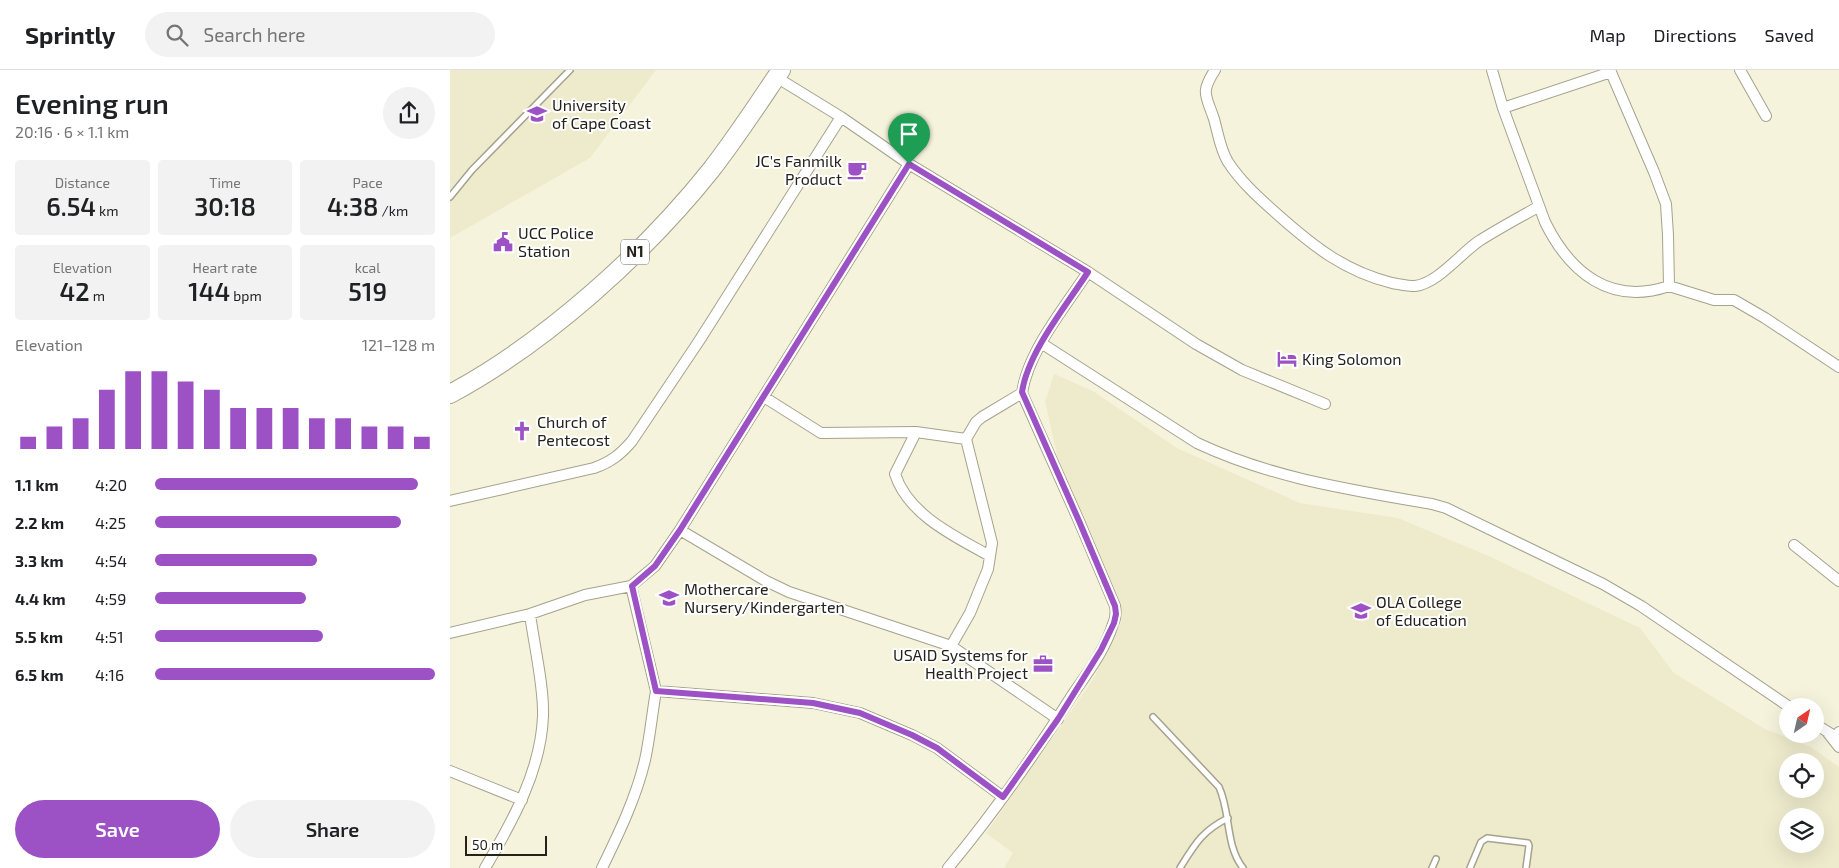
<!DOCTYPE html>
<meta charset="utf-8">
<style>
:root{--surface:#fff;--page:#f2f2f2;--text:#202124;--muted:#757577;--line:#e0e0e0;--accent:#9c52c5}
body{margin:0;font-family:"Exo 2",sans-serif;background:var(--page);color:var(--text);height:100vh;display:flex;flex-direction:column;font-size:19px;white-space:nowrap}
*{box-sizing:border-box;margin:0}
p{font-size:16px;color:var(--muted)}
.icon{flex:none;width:28px;height:28px;fill:none;stroke:currentColor;stroke-width:2;stroke-linecap:round;stroke-linejoin:round}
.map{position:relative;flex:1;overflow:hidden}
.sheet{display:flex;flex-direction:column;background:var(--surface);width:450px}
.sheet>*{flex:none}
.needle{width:32px;rotate:34deg}
.tools{position:absolute;left:1329px;top:628px;display:grid;gap:10px}
.tools a{display:grid;place-items:center;width:45px;height:45px;border-radius:50%;background:var(--surface);box-shadow:0 5px 20px #0002;font-size:25px}
.scale{position:absolute;left:15px;bottom:12px;width:82px;box-sizing:border-box;padding-left:5px;border:2px solid #24231b;border-top:0;font-size:14px;line-height:18px;white-space:nowrap;color:#24231b;-webkit-text-stroke:4px #fff;paint-order:stroke}
.pin{position:absolute;display:grid;place-items:center;width:42px;height:42px;color:#fff;margin:-51px -21px;border-radius:50% 50% 50% 0;rotate:-45deg;box-shadow:0 0 5px #0007}
.pin .icon{rotate:45deg}
.round{display:grid;place-items:center;flex:none;width:52px;height:52px;border-radius:26px;background:var(--page)}
.head{display:flex;align-items:center;justify-content:space-between;height:85px;padding:0 15px}
h1{font-size:28px;font-weight:600;line-height:38px}
.figures{display:grid;grid-template-columns:repeat(3,1fr);gap:8px;height:85px;padding:5px 15px}
.figures div{display:grid;align-content:center;border-radius:5px;background:var(--page);text-align:center}
.figures b{font-size:25px;font-weight:600}
.figures small{font-size:14px;font-weight:400}
.figures p{font-size:14px}
.chart{height:140px;padding:10px 15px}
.chart p{display:flex;justify-content:space-between}
.chart svg{width:100%;height:90px;margin-top:5px;stroke:var(--accent);stroke-width:6}
.cta{display:flex;gap:10px;margin-top:auto;padding:10px 15px}
.cta a{flex:1;height:58px;border-radius:30px;background:var(--accent);color:#fff;font-size:20px;font-weight:600;line-height:58px;text-align:center}
.cta a+a{background:var(--page);color:var(--text)}
ul{padding:0 15px;list-style:none;font-size:16px}
li{display:grid;grid-template-columns:80px 60px 1fr;align-items:center;height:38px}
li i{height:12px;border-radius:6px;background:var(--accent)}
header{display:flex;align-items:center;gap:30px;box-sizing:border-box;height:70px;padding:0 25px;background:var(--surface);border-bottom:1px solid var(--line)}
header strong{font-size:24px}
nav{display:flex;gap:28px;margin-inline-start:auto;font-size:18px}
.search{width:350px;height:45px;background:var(--page);display:flex;align-items:center;gap:12px;box-sizing:border-box;padding:0 18px;border-radius:28px;color:var(--muted);font-size:19px}
main{display:flex;flex:1;min-height:0}
.map>svg:first-child{display:block}
</style>
<header>
<strong>Sprintly</strong>
<div class="search"><svg class="icon" aria-label="search" viewBox="0 0 24 24"><circle cx="10" cy="10" r="6"/><path d="M15 15l6 6"/></svg>Search here</div>
<nav><a>Map</a><a>Directions</a><a>Saved</a></nav>
</header>
<main>
<section class="sheet">
<div class="head"><div><h1>Evening run</h1><p>20:16 · 6 × 1.1 km</p></div><a class="round"><svg class="icon" aria-label="share" viewBox="0 0 24 24"><path d="M12 15V3M7 8l5-5 5 5M5 13v7h14v-7"/></svg></a></div>
<div class="figures">
<div><p>Distance</p><b>6.54<small> km</small></b></div>
<div><p>Time</p><b>30:18</b></div>
<div><p>Pace</p><b>4:38<small> /km</small></b></div>
</div>
<div class="figures">
<div><p>Elevation</p><b>42<small> m</small></b></div>
<div><p>Heart rate</p><b>144<small> bpm</small></b></div>
<div><p>kcal</p><b>519</b></div>
</div>
<div class="chart"><p><span>Elevation</span>121–128 m</p>
<svg viewBox="0 0 160 44" preserveAspectRatio="none"><path d="M5 44V38M15 44V33M25 44V29M35 44V15M45 44V6M55 44V6M65 44V11M75 44V15M85 44V24M95 44V24M105 44V24M115 44V29M125 44V29M135 44V33M145 44V33M155 44V38"/></svg>
</div>
<ul>
<li><b>1.1 km</b>4:20<i style="width:94%"></i></li>
<li><b>2.2 km</b>4:25<i style="width:88%"></i></li>
<li><b>3.3 km</b>4:54<i style="width:58%"></i></li>
<li><b>4.4 km</b>4:59<i style="width:54%"></i></li>
<li><b>5.5 km</b>4:51<i style="width:60%"></i></li>
<li><b>6.5 km</b>4:16<i style="width:100%"></i></li>
</ul>
<div class="cta"><a>Save</a><a>Share</a></div>
</section>
<div class="map">
<svg width="1389" height="798" viewBox="0 0 1389 798">
<rect width="100%" height="100%" fill="#f6f3dd"/>
<path fill="#eeebcd" fill-rule="evenodd" d="M 0,0 L 206,0 L 140,88 L 0,168 Z
M 604,304 L 643,321 L 727,378 L 850,433 L 948,448 L 1041,487 L 1190,558 L 1224,603 L 1315,659 L 1361,677 L 1389,697 L 1389,798 L 554,798 L 563,783 L 536,763 L 644,608 L 671,552 L 666,530 L 610,398 L 595,332 ZM 1338,691 L 1365,691 L 1365,719 L 1338,719 ZM 1338,746 L 1365,746 L 1365,774 L 1338,774 Z"/>
<g fill="none" stroke-linecap="round" stroke-linejoin="round">
<defs>
<path id="lane" d="M 0,127 L 22,100 L 120,0
M 703,647 L 769,717 C 781,743 775,775 793,798
M 730,798 C 745,774 752,761 778,748
M 982,798 L 986,789
M 1020,798 L 1031,772 L 1037,768 L 1078,773 L 1079,776 L 1076,798"/>
<path id="street" d="M 765,0 C 750,23 756,25 764,49 C 768,63 770,79 778,92 C 791,112 809,128 827,144 C 863,176 894,201 942,213 C 949,214 957,216 965,216 C 988,213 1010,184 1029,171 C 1048,159 1068,148 1088,137
M 1042,0 L 1053,38
M 1160,0 L 1204,102 L 1216,134 L 1218,165 L 1219,216 L 1264,230 L 1284,230 L 1315,248 L 1389,297
M 1290,0 L 1316,46
M 1161,2 L 1053,38 L 1095,152 C 1120,203 1161,236 1219,216
M 326,7 L 391,47 L 459,94 L 638,202 L 746,274 L 792,300 L 875,334
M 591,273 L 747,373 C 821,408 902,420 982,434 L 996,438 L 1153,514 L 1191,536 L 1338,636
M 314,327 L 371,363 L 466,362 L 516,369
M 466,362 L 445,404 C 458,445 506,467 540,486
M 0,431 L 144,398 C 161,392 171,384 182,371 L 249,271 L 391,47
M 230,460 L 316,511 L 339,522 L 501,576 L 608,649
M 1344,475 L 1389,511
M 181,516 L 206,621 L 363,633 L 410,643 L 462,665 L 487,678 L 553,727
M 0,563 L 80,544 L 135,525 L 181,516 L 205,496 L 230,460 L 459,94
M 501,576 L 520,543 L 531,516 L 538,499 L 542,473 L 516,369 L 526,352 L 532,347 L 572,323
M 1365,654 L 1386,667 L 1389,662
M 1378,663 L 1389,677
M 0,701 L 72,730
M 35,798 C 62,752 91,701 93,646 C 94,616 84,575 80,544
M 152,798 C 169,763 186,728 195,690 C 200,667 202,644 206,621
M 498,798 C 544,743 585,684 623,624 C 638,602 655,580 663,554 C 666,548 666,542 665,536 L 629,451 L 572,323 C 578,281 615,237 638,202"/>
<path id="highway" d="M 0,324 C 95,273 194,184 261,100 C 286,68 308,34 331,0"/>
</defs>
<use href="#lane" stroke="#a5a28d" stroke-width="8"/>
<use href="#street" stroke="#a5a28d" stroke-width="12"/>
<use href="#highway" stroke="#a5a28d" stroke-width="20"/>
<use href="#lane" stroke="#fff" stroke-width="5"/>
<use href="#street" stroke="#fff" stroke-width="10"/>
<use href="#highway" stroke="#fff" stroke-width="18"/>
</g>
<g fill="none" stroke-linecap="round" stroke-linejoin="round">
<defs>
<path id="route" d="M 459,94 L 638,202 C 616,236 578,282 572,322 L 629,451 L 665,536 L 666,544 L 664,553 L 651,580 L 608,649 L 553,727 L 487,678 L 462,665 L 410,643 L 363,633 L 206,621 L 182,516 L 205,496 L 230,460 Z"/>
</defs>
<use href="#route" stroke="#fff" stroke-width="10"/>
<use href="#route" stroke="#9c52c5" stroke-width="6"/>
</g>
<defs>
<symbol id="university-bare" viewBox="-9 -9 18 18"><path d="M0-5L7-2L0 1L-7-2ZM-4 1L0 2.5L4 1V4Q0 6-4 4Z" fill="#9c52c5" stroke="#fff" stroke-width="2.5" paint-order="stroke"/></symbol>
<symbol id="cafe-bare" viewBox="-9 -9 18 18"><path d="M-5.5-4.5H6V0H3Q3 3.5 0 3.5H-2.5Q-5.5 3.5-5.5 0ZM3-3.2v2h1.7v-2ZM-6 4.5H4V6H-6Z" fill="#9c52c5" stroke="#fff" stroke-width="2.5" paint-order="stroke"/></symbol>
<symbol id="civic-bare" viewBox="-9 -9 18 18"><path d="M-.6-6.5H3V-4.5H.6V-3L4-1V1h2V6H-6V1h2V-1L-.6-3ZM-1.2 2.5V6h2.4V2.5Z" fill="#9c52c5" stroke="#fff" stroke-width="2.5" paint-order="stroke"/></symbol>
<symbol id="hotel-bare" viewBox="-9 -9 18 18"><path d="M-6-4.5h1.5V1H6V5H4.5V3h-9V5H-6ZM-4 0a1.8 1.8 0 1 1 3.6 0ZM.5 0V-2.5h3Q6-2.5 6 0Z" fill="#9c52c5" stroke="#fff" stroke-width="2.5" paint-order="stroke"/></symbol>
<symbol id="church-bare" viewBox="-9 -9 18 18"><path d="M-1.2-6h2.4v3.5h3.3v2.4h-3.3V6h-2.4V-.1h-3.3v-2.4h3.3Z" fill="#9c52c5" stroke="#fff" stroke-width="2.5" paint-order="stroke"/></symbol>
<symbol id="school-bare" viewBox="-9 -9 18 18"><path d="M0-5L7-2L0 1L-7-2ZM-4 1L0 2.5L4 1V4Q0 6-4 4Z" fill="#9c52c5" stroke="#fff" stroke-width="2.5" paint-order="stroke"/></symbol>
<symbol id="office-bare" viewBox="-9 -9 18 18"><path d="M-6-3h4V-5.5h4V-3h4V5H-6ZM-1-4.5V-3h2v-1.5ZM-6 0V1H6V0Z" fill="#9c52c5" stroke="#fff" stroke-width="2.5" paint-order="stroke"/></symbol>
</defs>
<g fill-rule="evenodd">
<use href="#university-bare" x="73" y="30" width="28" height="28"/>
<use href="#cafe-bare" x="393" y="86" width="28" height="28"/>
<use href="#civic-bare" x="39" y="158" width="28" height="28"/>
<use href="#hotel-bare" x="823" y="275" width="28" height="28"/>
<use href="#church-bare" x="58" y="347" width="28" height="28"/>
<use href="#school-bare" x="205" y="514" width="28" height="28"/>
<use href="#university-bare" x="897" y="527" width="28" height="28"/>
<use href="#office-bare" x="579" y="580" width="28" height="28"/>
</g>
<g text-anchor="middle" stroke-width="4" stroke-linejoin="round" paint-order="stroke">
<rect fill="#fff" stroke="#66655f" stroke-width="1" x="171" y="169.5" width="28" height="25" rx="4"/>
<g font-size="15" font-weight="bold" fill="#24231b">
<text x="185" y="187">N1</text>
</g>
<g font-size="16" fill="#24231b" stroke="#fff" text-anchor="start">
<text x="102" y="41">University<tspan x="102" dy="18">of Cape Coast</tspan></text>
<text x="392" y="97" text-anchor="end">JC's Fanmilk<tspan x="392" dy="18">Product</tspan></text>
<text x="68" y="169">UCC Police<tspan x="68" dy="18">Station</tspan></text>
<text x="852" y="295">King Solomon</text>
<text x="87" y="358">Church of<tspan x="87" dy="18">Pentecost</tspan></text>
<text x="234" y="525">Mothercare<tspan x="234" dy="18">Nursery/Kindergarten</tspan></text>
<text x="926" y="538">OLA College<tspan x="926" dy="18">of Education</tspan></text>
<text x="578" y="591" text-anchor="end">USAID Systems for<tspan x="578" dy="18">Health Project</tspan></text>
</g>
</g>
</svg>
<div class="tools">
<a><svg class="needle" viewBox="-14 -14 28 28"><path d="M0-13l5 13h-10z" fill="#e53935"/><path d="M0 13l5-13h-10z" fill="#757577"/></svg></a>
<a><svg class="icon" aria-label="locate" viewBox="0 0 24 24"><circle cx="12" cy="12" r="6"/><path d="M12 2v4M12 18v4M2 12h4M18 12h4"/></svg></a>
<a><svg class="icon" aria-label="layers" viewBox="0 0 24 24"><path d="M12 4l9 5-9 5-9-5zM3 14l9 5 9-5"/></svg></a>
</div>
<div class="scale">50 m</div>
<div class="pin" style="left:459px;top:94px;background:#1e9e55"><svg class="icon" aria-label="arrive" viewBox="0 0 24 24"><path d="M6 21V4h12l-3 4 3 4H6"/></svg></div>
</div>
</main>
